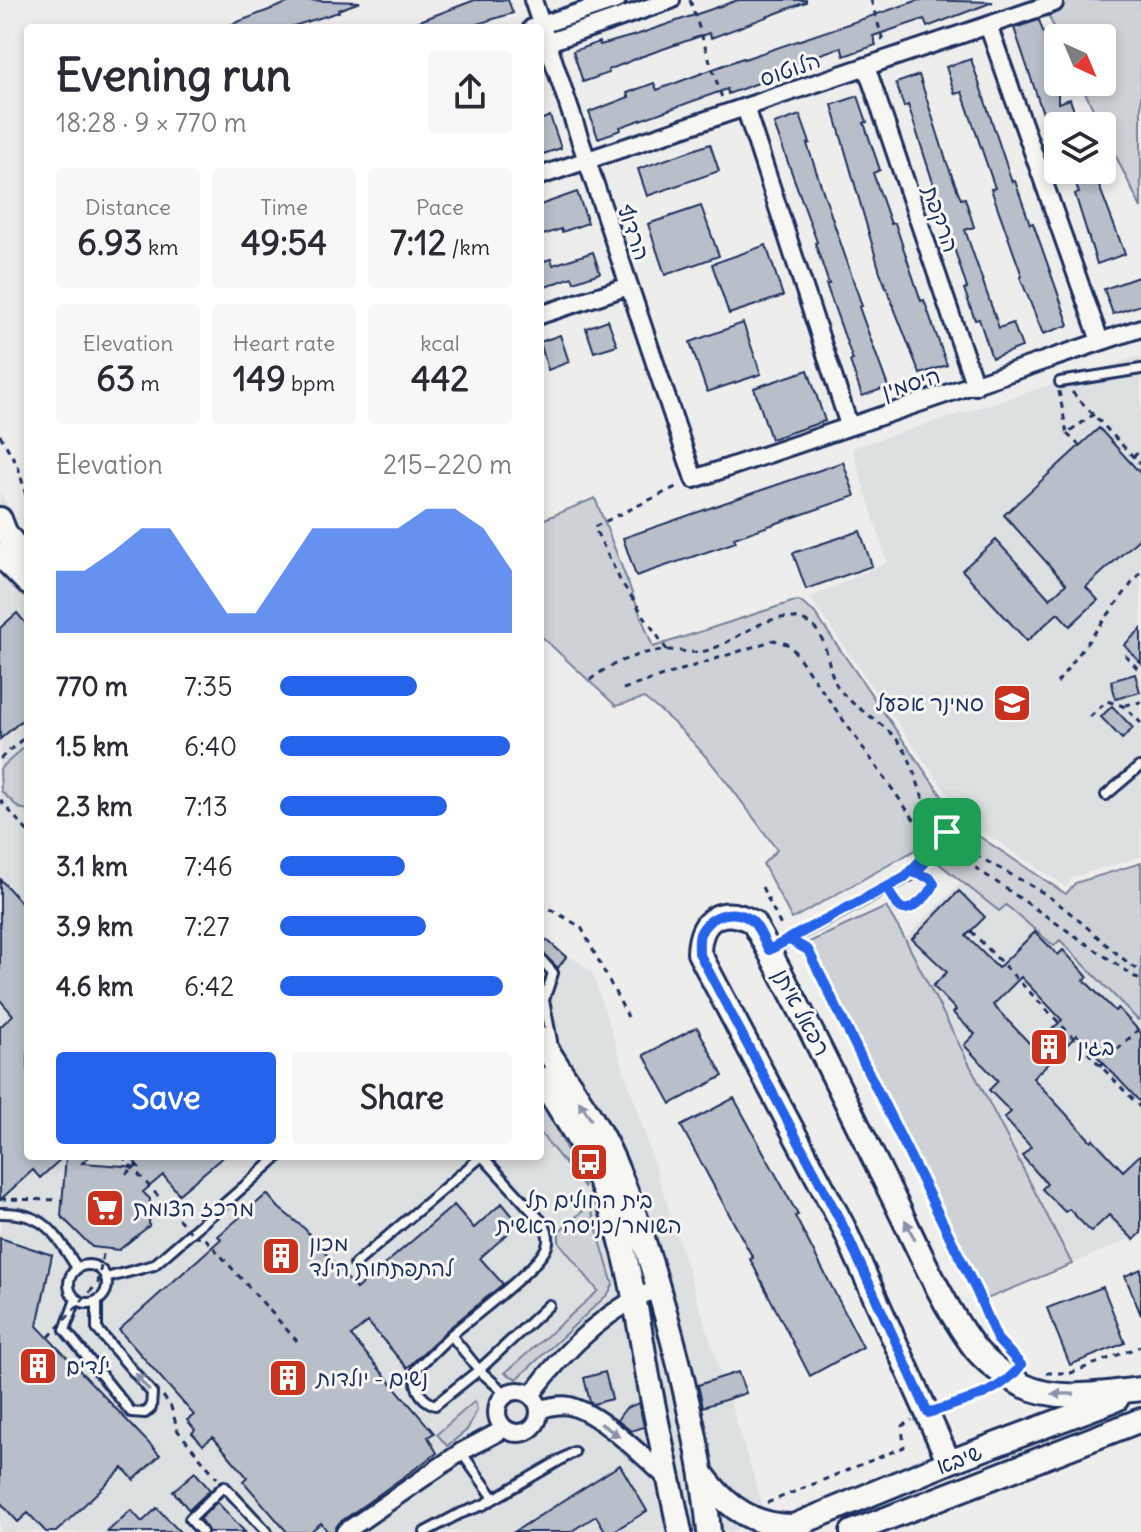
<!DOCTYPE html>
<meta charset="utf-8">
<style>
:root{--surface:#fff;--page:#f7f7f7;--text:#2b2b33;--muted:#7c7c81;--accent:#2563eb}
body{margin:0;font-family:Delius,"Playpen Sans Hebrew",sans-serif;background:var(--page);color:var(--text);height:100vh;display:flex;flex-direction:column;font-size:30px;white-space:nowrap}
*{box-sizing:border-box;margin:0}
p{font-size:26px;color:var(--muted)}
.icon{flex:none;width:44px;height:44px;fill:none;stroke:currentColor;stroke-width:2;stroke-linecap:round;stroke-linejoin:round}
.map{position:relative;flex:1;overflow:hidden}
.details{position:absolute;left:24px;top:24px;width:520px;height:1136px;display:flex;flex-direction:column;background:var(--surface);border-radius:8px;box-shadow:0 4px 12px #0003}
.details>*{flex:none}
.needle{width:52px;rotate:136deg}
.tools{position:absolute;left:1044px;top:24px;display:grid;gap:16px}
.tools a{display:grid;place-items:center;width:72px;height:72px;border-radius:8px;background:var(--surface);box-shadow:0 4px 12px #0003;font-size:40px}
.pin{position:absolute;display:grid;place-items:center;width:68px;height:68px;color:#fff;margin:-34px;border-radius:16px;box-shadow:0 4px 12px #0006}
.round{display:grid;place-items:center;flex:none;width:84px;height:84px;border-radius:8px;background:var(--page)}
.summary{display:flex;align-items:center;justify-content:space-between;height:136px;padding:0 32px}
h1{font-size:44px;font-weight:700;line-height:60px}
.figures{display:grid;grid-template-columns:repeat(3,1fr);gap:12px;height:136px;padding:8px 32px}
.figures div{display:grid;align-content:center;border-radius:8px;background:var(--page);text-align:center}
.figures b{font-size:34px;font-weight:700}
.figures small{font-size:22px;font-weight:400}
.figures p{font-size:22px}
.chart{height:224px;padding:16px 32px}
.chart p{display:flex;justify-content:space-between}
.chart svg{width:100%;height:144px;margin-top:8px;fill:var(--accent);opacity:.7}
.button{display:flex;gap:16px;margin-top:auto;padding:16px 32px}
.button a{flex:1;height:92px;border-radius:8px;background:var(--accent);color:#fff;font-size:32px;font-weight:700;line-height:92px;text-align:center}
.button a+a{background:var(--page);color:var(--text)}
ul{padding:0 32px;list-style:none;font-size:26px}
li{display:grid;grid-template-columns:128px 96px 1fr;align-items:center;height:60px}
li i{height:20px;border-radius:10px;background:var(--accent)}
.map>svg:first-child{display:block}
</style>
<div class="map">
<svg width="1141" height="1532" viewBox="0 0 1141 1532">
<rect width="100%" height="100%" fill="#edeeec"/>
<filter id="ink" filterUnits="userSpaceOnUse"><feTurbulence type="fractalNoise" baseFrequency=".0125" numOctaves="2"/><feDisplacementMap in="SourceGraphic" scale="16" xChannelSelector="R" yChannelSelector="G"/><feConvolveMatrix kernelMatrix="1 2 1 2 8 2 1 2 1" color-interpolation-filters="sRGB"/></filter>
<g filter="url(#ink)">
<path fill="#dde0e1" d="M 1141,356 L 1141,857 L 1073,877 L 1066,887 L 966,821 L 810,598 L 887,562 L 852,448 Z
M 0,492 L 28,542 L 28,1156 L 540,1156 L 540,935 L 592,972 L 633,1097 L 764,1509 L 733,1532 L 0,1532 Z
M 962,882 L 999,911 L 1005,904 L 1054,946 L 1060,940 L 1138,1019 L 1141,1017 L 1141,1234 L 1072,1264 L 905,939 Z"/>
<path fill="#ced2d7" stroke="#74809a" stroke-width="2" d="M 1041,0 L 1141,0 L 1141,208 L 1080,82 L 1102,82 L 1102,38 L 1059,38 Z
M 595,498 L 653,647 L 792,602 L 799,601 L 814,612 L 962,825 L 1066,894 L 1075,883 L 1141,863 L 1141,1017 L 1138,1020 L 1060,940 L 1054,946 L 1006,905 L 999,911 L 919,848 L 792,919 L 763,864 L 777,850 C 737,795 699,739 644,698 L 616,706 L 540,635 L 540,521 Z
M 28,744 L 28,810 L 19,808 L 1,791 L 0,769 Z
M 886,907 L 905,939 L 1072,1264 L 982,1301 L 805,944 Z
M 540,1094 L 585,1188 L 540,1133 Z
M 590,1205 L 613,1285 L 608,1294 L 517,1379 L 505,1373 L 598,1291 L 559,1242 L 559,1231 Z
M 475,1401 L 477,1410 L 467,1430 L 447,1446 L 437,1434 Z"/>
<path fill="#b9bfc8" stroke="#1b2f5e" stroke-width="2" fill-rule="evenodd" d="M 295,0 L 360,2 L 338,10 L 339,12 L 287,28 L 222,28 Z
M 475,0 L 508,0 L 513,13 L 477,24 L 479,28 L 401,28 Z
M 738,0 L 806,0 L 806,2 L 711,38 L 709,33 L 643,56 L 608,70 L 609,73 L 583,82 L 573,51 L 599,42 L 600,45 L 636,35 Z
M 919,0 L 993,2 L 927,27 L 924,19 L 873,36 L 876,45 L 844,56 L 841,47 L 792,64 L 794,70 L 728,94 L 727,89 L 620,127 L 621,130 L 598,138 L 589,112 L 629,97 L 627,93 L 654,83 L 657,90 L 743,58 L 744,59 Z
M 1039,20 L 1052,57 L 1054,56 L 1058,67 L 1058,103 L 1070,99 L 1079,126 L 1058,126 L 1058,152 L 1056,152 L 1014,28 Z
M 971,59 L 1012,182 L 1015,181 L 1030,224 L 1033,223 L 1069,325 L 1043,334 L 1020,277 L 1022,276 L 991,189 L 995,188 L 962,92 L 955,94 L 946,67 Z
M 919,75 L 947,163 L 961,199 L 965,198 L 974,227 L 965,230 L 999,328 L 1013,323 L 1022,347 L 992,358 L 979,319 L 975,320 L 964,289 L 967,288 L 908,105 L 904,107 L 896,83 Z
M 858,96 L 867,122 L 864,123 L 880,170 L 873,173 L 891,224 L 895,223 L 921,301 L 924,300 L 947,365 L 920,374 L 880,272 L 832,105 Z
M 800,115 L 810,143 L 807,144 L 862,306 L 859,307 L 888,387 L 862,396 L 850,361 L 853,360 L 826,284 L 829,284 L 815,243 L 817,242 L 774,124 Z
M 550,116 L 561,148 L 540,155 L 540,120 Z
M 710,144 L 719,171 L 647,196 L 638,169 Z
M 1071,170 L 1093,170 L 1125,254 L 1097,264 L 1075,194 L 1079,193 Z
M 577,192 L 588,223 L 562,232 L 561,229 L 540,236 L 540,205 Z
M 701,206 L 719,256 L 665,275 L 648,224 Z
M 766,245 L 783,296 L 729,314 L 712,264 Z
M 593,252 L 600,273 L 574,282 L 572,277 L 540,289 L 540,262 L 551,259 L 553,265 Z
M 1141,276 L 1141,305 L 1113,314 L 1104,289 Z
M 608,320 L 617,345 L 594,352 L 586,328 Z
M 743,323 L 761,374 L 707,392 L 690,342 Z
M 560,335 L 569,362 L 548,370 L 540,342 Z
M 808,370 L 825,421 L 771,439 L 754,388 Z
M 1099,428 L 1141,474 L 1141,537 L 1086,587 L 1098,600 L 1070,626 L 1058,613 L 1027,641 L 962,570 L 996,540 L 1050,599 L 1066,584 L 1004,515 Z
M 843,462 L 855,496 L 734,538 L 736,542 L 636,576 L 623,538 Z
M 860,531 L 872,566 L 806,589 L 793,553 Z
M 17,613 L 28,626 L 28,715 L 0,739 L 0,628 Z
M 1141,629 L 1141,663 L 1124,645 Z
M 1135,674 L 1140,692 L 1116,699 L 1111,681 Z
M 1112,706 L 1133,728 L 1122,739 L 1101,717 Z
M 0,879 L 28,910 L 28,1156 L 64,1156 L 40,1178 L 33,1170 L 0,1200 L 0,1027 L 13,1015 L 0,1000 Z
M 959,891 L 985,917 L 966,936 L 998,968 L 1035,932 L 1058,955 L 1063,950 L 1088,977 L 1084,980 L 1115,1011 L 1118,1008 L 1141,1033 L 1141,1103 L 1077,1035 L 1033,1078 L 1091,1141 L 1093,1139 L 1123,1171 L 1141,1154 L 1141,1233 L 1134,1240 L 1109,1215 L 1091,1232 L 1069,1209 L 1065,1212 L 1042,1189 L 1047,1184 L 1022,1156 L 1031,1147 L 1004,1118 L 1011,1112 L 989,1090 L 998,1081 L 964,1045 L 975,1034 L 953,1013 L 956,1010 L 933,986 L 947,972 L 912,939 ZM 1021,977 L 1062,1020 L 1033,1047 L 993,1005 Z
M 547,940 L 566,957 L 558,968 L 540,951 L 540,947 Z
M 697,1027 L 723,1076 L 671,1104 L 644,1055 Z
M 734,1098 L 798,1215 L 795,1216 L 863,1347 L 810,1376 L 750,1259 L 753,1258 L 681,1126 Z
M 66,1156 L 90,1156 L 82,1163 L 139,1167 L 130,1156 L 224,1156 L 179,1194 L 163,1175 L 143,1192 L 150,1199 L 149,1226 L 119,1250 L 92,1247 L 61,1216 Z
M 267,1194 L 279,1208 L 305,1229 L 356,1289 L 454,1205 L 474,1228 L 502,1203 L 515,1219 L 507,1226 L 511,1231 L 480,1258 L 503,1284 L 447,1330 L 407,1368 L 368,1322 L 351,1336 L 434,1433 L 428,1437 L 437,1453 L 339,1523 L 334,1532 L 328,1532 L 321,1523 L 310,1532 L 287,1532 L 243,1481 L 247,1477 L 213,1437 L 203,1445 L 192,1433 L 195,1430 L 187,1420 L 194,1415 L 119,1330 L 221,1239 L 218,1236 Z
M 0,1238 L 52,1255 L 37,1326 L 160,1455 L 134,1480 L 123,1468 L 56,1532 L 46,1532 L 28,1513 L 18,1522 L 0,1502 Z
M 1141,1269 L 1141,1315 L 1125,1276 Z
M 1103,1287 L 1125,1343 L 1070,1365 L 1047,1308 Z
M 605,1372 L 612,1399 L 593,1404 L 590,1402 L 584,1378 Z
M 738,1372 L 746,1393 L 703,1407 L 698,1385 Z
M 639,1403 L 644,1427 L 631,1431 L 617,1420 L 626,1408 Z
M 620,1465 L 647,1511 L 612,1532 L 606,1532 L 596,1516 L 570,1532 L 514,1532 Z
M 195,1472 L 210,1490 L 189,1510 L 173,1491 Z
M 217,1502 L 245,1532 L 209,1532 L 200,1519 Z
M 157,1508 L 180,1532 L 107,1532 L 131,1510 L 142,1522 Z"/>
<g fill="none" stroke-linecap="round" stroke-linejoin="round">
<defs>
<path id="lane" d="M 1060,382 L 1141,369
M 1106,795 L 1139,767
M 772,949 L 915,873 L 930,878 L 934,884 C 932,891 928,894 923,899 C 901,919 898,907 886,887
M 540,958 L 553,973 L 544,1000 L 552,1041
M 482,1156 L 543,1223 C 547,1230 550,1238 547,1246 C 540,1267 471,1318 451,1335 L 479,1370 L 506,1394
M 0,1213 C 46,1212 55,1234 77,1268
M 355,1264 L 482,1156
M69 1284a19 19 0 1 1 38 0a19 19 0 1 1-38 0Z
M 106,1278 L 154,1265 L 279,1156
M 76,1299 L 65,1330 L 131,1412 L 145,1413 L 151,1408 L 152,1393 L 97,1329 L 97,1301
M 451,1335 L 417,1368 C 413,1384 418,1399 435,1405 L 479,1370 L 549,1305
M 461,1452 L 494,1498
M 202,1532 L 190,1519 L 224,1486 L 267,1532
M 425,1532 L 459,1514 L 483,1505 L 574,1452"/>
<path id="street" d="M 533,0 L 694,479 L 1141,328
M 988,25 L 1100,341
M 532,28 L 617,0
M 540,45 L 671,0
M 866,66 L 975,386
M 745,107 L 849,425
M 540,176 L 1054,3
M 540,315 L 629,286
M497 1412a21 21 0 1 1 42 0a21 21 0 1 1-42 0Z
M 531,1395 C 564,1351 606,1308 659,1288
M 539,1410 C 548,1407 560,1404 570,1406 C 600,1413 647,1460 670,1481
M 345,1532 L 461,1452 L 504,1429"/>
<path id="secondary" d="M 0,519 L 5,532 L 28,563
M 0,555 L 28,583
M 540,1038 C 564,1079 594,1116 613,1159 C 642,1226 662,1298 680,1369 C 693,1425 704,1475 709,1532
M 540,1078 C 564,1115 589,1153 605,1194 C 628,1250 637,1312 647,1371 C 657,1425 669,1479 680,1532
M 949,1462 L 843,1226 L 699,953 C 700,918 722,905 753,922 C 803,1011 846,1102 891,1193 C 916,1243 938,1297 971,1343 C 983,1360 1003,1375 1022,1385 C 1059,1403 1101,1393 1141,1389
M 704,1476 C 726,1507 755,1527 795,1526
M 779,1532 L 949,1462 L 1117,1399
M 852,1532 L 1141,1420"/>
</defs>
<use href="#lane" stroke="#1b2f5e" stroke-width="14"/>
<use href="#street" stroke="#1b2f5e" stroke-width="22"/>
<use href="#secondary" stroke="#1b2f5e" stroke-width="28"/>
<path stroke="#1b2f5e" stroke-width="3" stroke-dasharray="6 6" stroke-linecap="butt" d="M 690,0 L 722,98
M 871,0 L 884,44
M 1059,391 L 1067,434 L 1094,414
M 1072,392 L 1141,465
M 1067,434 L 1080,446
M 0,435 L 18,466 L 28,503
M 1133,457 L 1141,450
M 667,650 L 620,580 L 594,527 L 680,485
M 1125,655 L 1141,672
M 590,680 C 611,663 640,651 668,650 C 683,650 694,655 709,650 C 740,640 770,607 804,621 C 830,632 825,664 836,684 C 853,712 886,719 905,751 C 917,772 919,797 933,817 C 962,856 1014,872 1052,899 C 1083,921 1110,951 1141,972
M 1057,683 L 1141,571
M 623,689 L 774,640 L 790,645 L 915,821 L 929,836 L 1141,981
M 1125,705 L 1141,702
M 1090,717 L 1107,701 L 1123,706 L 1141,723
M 0,759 L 28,734
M 0,800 L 28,832
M 917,863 L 947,832
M 923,864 L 951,835
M 762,887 L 783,930
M 540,903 L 581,927 L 628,1017
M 971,931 L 1141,1108
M 800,945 L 808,950 L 977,1292 L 997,1339 L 1015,1358
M 1100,1066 L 1141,1027
M 126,1174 L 137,1164
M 0,1199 L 62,1200
M 1046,1373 L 1071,1373 L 1141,1346
M 163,1396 L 171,1407 L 178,1431 L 217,1478
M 945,1407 L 993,1388
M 767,1503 L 904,1447 L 902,1426 L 912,1420"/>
<use href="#lane" stroke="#f6f6f2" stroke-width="8"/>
<use href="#street" stroke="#f6f6f2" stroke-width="16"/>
<use href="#secondary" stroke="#f6f6f2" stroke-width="22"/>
<path stroke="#1b2f5e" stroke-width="3" stroke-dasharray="6 6" stroke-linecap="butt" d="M 122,1156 L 195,1237 L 205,1238 L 297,1341
M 49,1337 L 98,1283 L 104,1248"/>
</g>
<defs><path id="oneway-solid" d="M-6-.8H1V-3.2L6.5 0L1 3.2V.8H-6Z" transform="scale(2)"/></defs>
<g fill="#8892a8">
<use href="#oneway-solid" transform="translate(585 1110) rotate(-122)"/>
<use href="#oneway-solid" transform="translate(910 1230) rotate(-116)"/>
<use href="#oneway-solid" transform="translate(142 1382) rotate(-130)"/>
<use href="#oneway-solid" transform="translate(1063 1394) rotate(-179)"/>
<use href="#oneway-solid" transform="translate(610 1430) rotate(35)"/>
</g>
</g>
<g fill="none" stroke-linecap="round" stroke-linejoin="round" filter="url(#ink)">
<defs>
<path id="route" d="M 947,832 L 904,878 L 788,939 L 808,950 L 977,1292 L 997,1339 L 1021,1365 C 1001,1394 960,1402 928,1413 L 843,1226 L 699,953 C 699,947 698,940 700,934 C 709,914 737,906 753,922 C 760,929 764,942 769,950 L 886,887 C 898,907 902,919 923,899 C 928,894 932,891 934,884 L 930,878 L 915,873 L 951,835 L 947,832"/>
</defs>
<use href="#route" stroke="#fff" stroke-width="16"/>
<use href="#route" stroke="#2563eb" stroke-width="10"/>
</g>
<defs>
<symbol id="university-square" viewBox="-11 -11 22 22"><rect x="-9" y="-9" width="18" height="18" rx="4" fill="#c8321e" stroke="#f6f6f2"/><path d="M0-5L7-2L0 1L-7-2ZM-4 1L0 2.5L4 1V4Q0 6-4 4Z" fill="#fff"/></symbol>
<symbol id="building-square" viewBox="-11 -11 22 22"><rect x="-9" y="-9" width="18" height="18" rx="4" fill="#c8321e" stroke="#f6f6f2"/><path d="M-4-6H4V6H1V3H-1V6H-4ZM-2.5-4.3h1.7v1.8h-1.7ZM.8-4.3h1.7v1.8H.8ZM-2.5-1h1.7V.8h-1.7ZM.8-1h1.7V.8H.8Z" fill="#fff"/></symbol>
<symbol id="bus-square" viewBox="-11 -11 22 22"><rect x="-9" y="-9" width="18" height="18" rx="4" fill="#c8321e" stroke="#f6f6f2"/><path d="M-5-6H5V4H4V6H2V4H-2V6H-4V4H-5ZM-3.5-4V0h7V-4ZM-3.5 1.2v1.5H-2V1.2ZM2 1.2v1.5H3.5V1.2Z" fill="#fff"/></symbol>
<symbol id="supermarket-square" viewBox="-11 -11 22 22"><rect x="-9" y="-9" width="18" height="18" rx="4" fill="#c8321e" stroke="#f6f6f2"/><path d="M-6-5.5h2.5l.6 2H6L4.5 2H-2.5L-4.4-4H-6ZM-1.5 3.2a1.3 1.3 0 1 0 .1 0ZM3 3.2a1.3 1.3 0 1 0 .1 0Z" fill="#fff"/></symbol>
</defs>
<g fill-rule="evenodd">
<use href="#university-square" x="990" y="681" width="44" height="44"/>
<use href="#building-square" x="1027" y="1025" width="44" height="44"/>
<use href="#bus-square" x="567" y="1140" width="44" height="44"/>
<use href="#supermarket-square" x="83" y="1186" width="44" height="44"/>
<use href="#building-square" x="259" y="1234" width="44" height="44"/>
<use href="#building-square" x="16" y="1344" width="44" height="44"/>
<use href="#building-square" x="266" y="1356" width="44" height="44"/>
</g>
<g text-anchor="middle" stroke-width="6" stroke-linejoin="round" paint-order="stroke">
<g font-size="22" fill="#1b2f5e" stroke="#f6f6f2">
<text transform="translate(790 69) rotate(-19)" y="8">הלוטוס</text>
<text transform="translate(941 219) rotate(71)" y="8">הרקפת</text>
<text transform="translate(634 232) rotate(71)" y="8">הרדוף</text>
<text transform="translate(911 383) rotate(-17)" y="8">היסמין</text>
<text transform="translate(802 1012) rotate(62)" y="8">רפאל איתן</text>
<text transform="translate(959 1459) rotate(-21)" y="8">שיבא</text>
</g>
<g font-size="22" fill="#1b2f5e" stroke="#f6f6f2" text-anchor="start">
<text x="984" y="711" text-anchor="end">סמינר אפעל</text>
<text x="1077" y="1055">בגין</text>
<text x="589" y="1208" text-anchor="middle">בית החולים תל<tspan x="589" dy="25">השומר/כניסה ראשית</tspan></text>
<text x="133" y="1216">מרכז הצומת</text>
<text x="309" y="1251">מכון<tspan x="309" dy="25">להתפתחות הילד</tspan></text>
<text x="66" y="1374">ילדים</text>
<text x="316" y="1386">נשים - יולדות</text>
</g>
</g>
</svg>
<div class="tools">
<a><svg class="needle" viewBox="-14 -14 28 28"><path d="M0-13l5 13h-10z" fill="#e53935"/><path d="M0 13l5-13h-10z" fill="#7c7c81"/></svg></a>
<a><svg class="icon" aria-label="layers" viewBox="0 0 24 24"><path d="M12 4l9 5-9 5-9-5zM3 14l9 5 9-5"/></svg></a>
</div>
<div class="pin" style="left:947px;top:832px;background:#1e9e55"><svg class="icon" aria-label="arrive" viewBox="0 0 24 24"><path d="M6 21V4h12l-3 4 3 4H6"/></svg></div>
<section class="details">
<div class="summary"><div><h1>Evening run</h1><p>18:28 · 9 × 770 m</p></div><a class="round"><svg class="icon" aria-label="share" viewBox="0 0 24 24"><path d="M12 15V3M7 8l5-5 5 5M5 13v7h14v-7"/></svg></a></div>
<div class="figures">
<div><p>Distance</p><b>6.93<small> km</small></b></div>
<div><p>Time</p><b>49:54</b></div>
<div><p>Pace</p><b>7:12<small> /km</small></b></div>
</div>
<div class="figures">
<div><p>Elevation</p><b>63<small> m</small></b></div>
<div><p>Heart rate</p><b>149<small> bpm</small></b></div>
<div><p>kcal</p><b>442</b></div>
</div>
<div class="chart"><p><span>Elevation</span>215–220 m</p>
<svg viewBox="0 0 160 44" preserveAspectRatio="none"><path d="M0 44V25L10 25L20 19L30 12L40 12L50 25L60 38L70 38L80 25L90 12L100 12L110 12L120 12L130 6L140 6L150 12L160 25V44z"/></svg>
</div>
<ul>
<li><b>770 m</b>7:35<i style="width:59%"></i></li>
<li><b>1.5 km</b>6:40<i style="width:99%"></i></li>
<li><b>2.3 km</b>7:13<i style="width:72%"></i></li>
<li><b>3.1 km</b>7:46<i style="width:54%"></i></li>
<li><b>3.9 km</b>7:27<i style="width:63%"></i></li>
<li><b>4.6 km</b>6:42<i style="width:96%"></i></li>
</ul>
<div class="button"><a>Save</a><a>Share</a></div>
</section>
</div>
